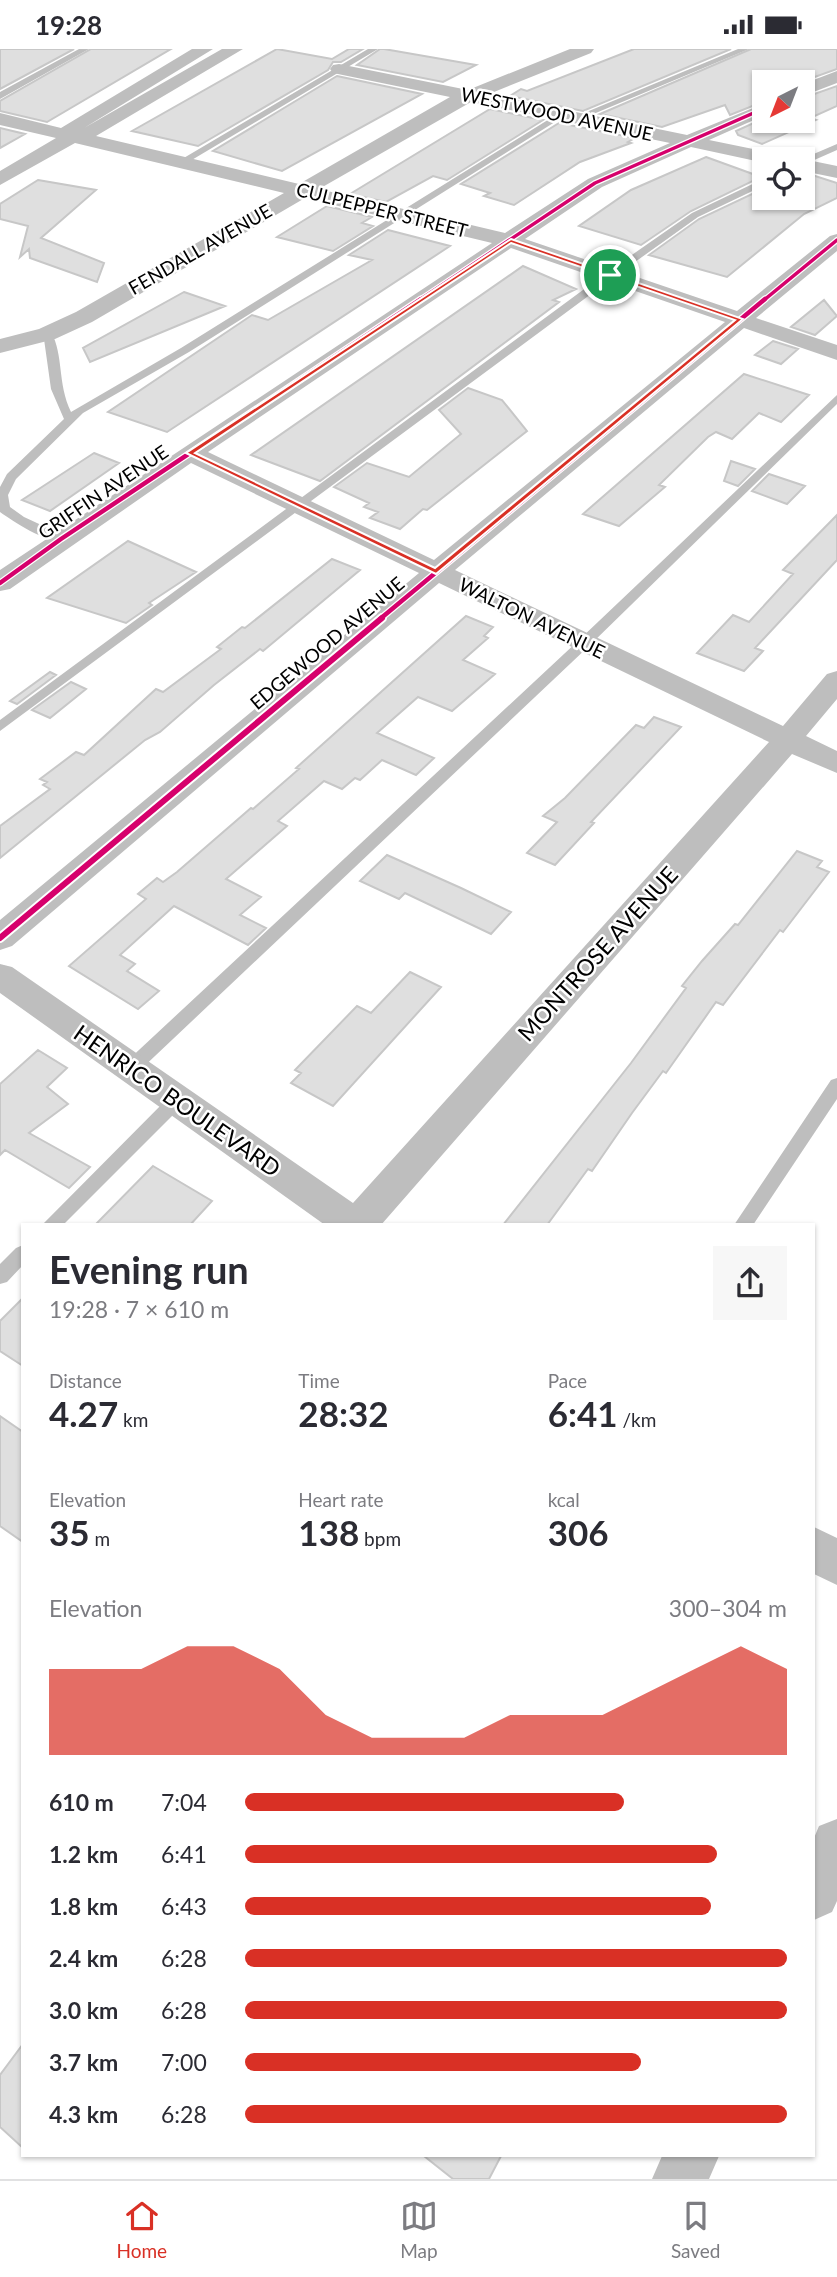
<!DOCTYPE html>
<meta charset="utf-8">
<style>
:root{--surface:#fff;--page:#f7f7f7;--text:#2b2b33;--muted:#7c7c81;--line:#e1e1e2;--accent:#d93025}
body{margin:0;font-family:Lato,sans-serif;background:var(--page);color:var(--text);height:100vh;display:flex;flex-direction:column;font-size:26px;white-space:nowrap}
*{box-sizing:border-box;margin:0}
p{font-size:23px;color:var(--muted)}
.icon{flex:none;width:38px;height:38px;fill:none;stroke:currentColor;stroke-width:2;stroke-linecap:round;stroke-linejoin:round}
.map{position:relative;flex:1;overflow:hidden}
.panel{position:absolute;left:21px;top:1174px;width:794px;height:934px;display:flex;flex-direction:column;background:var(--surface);border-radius:0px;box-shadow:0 2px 5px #0004}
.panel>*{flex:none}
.needle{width:46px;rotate:222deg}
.fabs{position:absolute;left:752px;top:21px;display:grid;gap:14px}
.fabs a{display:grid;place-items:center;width:63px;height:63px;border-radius:0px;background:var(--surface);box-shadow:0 2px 5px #0004;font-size:35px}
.pin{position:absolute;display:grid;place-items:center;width:60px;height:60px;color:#fff;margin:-30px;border:4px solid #fff;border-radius:50%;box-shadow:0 2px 7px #0007}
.round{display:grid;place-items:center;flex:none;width:74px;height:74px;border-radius:0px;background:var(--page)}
.headline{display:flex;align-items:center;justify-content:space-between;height:119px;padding:0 28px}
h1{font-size:38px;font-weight:700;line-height:52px}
.figures{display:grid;grid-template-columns:repeat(3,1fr);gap:10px;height:119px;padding:7px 28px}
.figures div{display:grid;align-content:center}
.figures b{font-size:35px;font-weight:700}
.figures small{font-size:19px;font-weight:400}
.figures p{font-size:19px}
.chart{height:196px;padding:14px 28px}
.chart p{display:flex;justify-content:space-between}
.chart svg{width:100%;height:126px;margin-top:7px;fill:var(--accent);opacity:.7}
ul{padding:0 28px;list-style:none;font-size:23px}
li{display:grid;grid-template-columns:112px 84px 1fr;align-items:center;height:52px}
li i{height:18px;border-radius:9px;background:var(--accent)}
.status{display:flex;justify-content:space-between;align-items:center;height:49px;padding:0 35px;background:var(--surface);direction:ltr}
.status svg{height:19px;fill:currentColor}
.tabs{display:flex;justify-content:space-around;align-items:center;height:98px;border-top:2px solid var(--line);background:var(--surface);font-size:19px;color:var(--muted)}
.tabs a{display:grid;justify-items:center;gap:4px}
.tabs .current{color:var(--accent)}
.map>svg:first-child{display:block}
</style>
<div class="status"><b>19:28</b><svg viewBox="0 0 49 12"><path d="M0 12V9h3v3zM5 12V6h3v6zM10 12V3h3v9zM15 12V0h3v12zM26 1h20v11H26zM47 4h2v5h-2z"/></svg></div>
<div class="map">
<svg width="837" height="2130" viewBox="0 0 837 2130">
<rect width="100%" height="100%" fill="#fff"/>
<path fill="#dfdfdf" stroke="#c7c7c7" stroke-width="2" d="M 0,0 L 74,0 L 0,40 Z
M 91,0 L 171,0 L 47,73 L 0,62 L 0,52 Z
M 277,0 L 332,10 L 349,0 L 363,0 L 341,13 L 333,13 L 328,21 L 198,97 L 132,82 Z
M 380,0 L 384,0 L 476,16 L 443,33 L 357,16 Z
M 634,0 L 731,0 L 583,62 L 510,47 L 521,40 L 527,42 Z
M 751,0 L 837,0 L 837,20 L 801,33 L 765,33 L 765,52 L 730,66 L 725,56 L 662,78 L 600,65 Z
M 337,27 L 422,45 L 282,122 L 213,102 Z
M 837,37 L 837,57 L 810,69 L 816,71 L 762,95 L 738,86 L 736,82 L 765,69 L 765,72 L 803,72 L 803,49 Z
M 490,60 L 543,71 L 447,131 L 433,127 L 386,153 L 350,145 Z
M 559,74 L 635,89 L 628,93 L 631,94 L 580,113 L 514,156 L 484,147 L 490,144 L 461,135 Z
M 0,79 L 25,85 L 0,99 Z
M 706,108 L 761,128 L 691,162 L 641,196 L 579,177 L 631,141 Z
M 812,126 L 837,134 L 837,149 L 804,165 L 727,228 L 649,206 L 699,170 L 765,139 L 765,149 L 803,149 L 803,134 Z
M 38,131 L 96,141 L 41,189 L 104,214 L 97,233 L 30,209 L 29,200 L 20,208 L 28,177 L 0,170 L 0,155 Z
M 327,157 L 372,168 L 362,174 L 373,177 L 333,202 L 277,188 Z
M 388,181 L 450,197 L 167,383 L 108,363 L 252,266 L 268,271 L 372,211 L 349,206 Z
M 523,217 L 576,240 L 553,251 L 559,253 L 320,432 L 251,406 Z
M 184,243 L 225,257 L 90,313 L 83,299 Z
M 824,251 L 837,267 L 815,286 L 791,278 Z
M 773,292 L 798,300 L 781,315 L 755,306 Z
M 744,325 L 809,346 L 781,373 L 759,364 L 732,390 L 716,383 L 708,388 L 659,436 L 665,438 L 619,477 L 583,465 Z
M 468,339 L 502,351 L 527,382 L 427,461 L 423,460 L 400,480 L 370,469 L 378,463 L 364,458 L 369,454 L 334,438 L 367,414 L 409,428 L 461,385 L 439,361 Z
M 94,404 L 119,414 L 50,462 L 22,451 Z
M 731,412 L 755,420 L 738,437 L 724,432 Z
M 769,425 L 805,437 L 787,455 L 752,442 Z
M 837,466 L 837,511 L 755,599 L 763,602 L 744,622 L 697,604 L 733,566 L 749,573 L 793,525 L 783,521 Z
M 128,492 L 196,523 L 149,554 L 152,556 L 126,574 L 47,549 Z
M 332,510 L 360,521 L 263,602 L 260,600 L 214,636 L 160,683 L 145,691 L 0,809 L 0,777 L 50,740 L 43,736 L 47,733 L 40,730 L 76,703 L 84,706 L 156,640 L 163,643 L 221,600 L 217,598 L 242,578 L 245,579 Z
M 466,567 L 493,578 L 484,587 L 488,589 L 463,611 L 495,625 L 452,662 L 418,648 L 377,684 L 434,709 L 416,726 L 382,711 L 360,731 L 355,729 L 342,740 L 324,732 L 278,772 L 287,777 L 226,830 L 261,848 L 240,866 L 266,879 L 248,896 L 174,857 L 120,906 L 135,915 L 127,922 L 159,942 L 138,960 L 69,917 L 146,850 L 138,845 L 157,829 L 163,833 L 177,823 L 251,759 L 253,760 L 299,720 L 296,719 Z
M 50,623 L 56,626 L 17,655 L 10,652 Z
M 71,633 L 86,640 L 50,669 L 32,661 Z
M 654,668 L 681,678 L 591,773 L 594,774 L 555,816 L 527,804 L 557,773 L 543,767 L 565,749 L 636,676 L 644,679 Z
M 797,802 L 822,812 L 817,818 L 829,823 L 783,883 L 780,881 L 723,956 L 716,953 L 666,1024 L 663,1022 L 632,1064 L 592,1122 L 588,1120 L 547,1176 L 503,1176 L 631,1014 L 686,939 L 682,937 L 702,912 L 735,875 L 738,876 Z
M 387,806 L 461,839 L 511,863 L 491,885 L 405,844 L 399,850 L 360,832 Z
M 410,923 L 441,938 L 333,1057 L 291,1034 L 301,1024 L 295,1021 L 357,957 L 371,964 Z
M 38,1001 L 67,1019 L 47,1038 L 68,1055 L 29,1084 L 90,1118 L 69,1139 L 5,1101 L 0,1106 L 0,1035 Z
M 153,1117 L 212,1152 L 190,1176 L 95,1176 Z
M 23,1249 L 23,1317 L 0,1302 L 0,1272 Z
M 0,1367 L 23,1383 L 23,1493 L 0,1477 Z
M 23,1995 L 23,2099 L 0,2078 L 0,2026 Z
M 424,2107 L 501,2107 L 489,2130 L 453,2130 Z"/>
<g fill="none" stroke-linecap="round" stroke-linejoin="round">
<path fill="#bebebe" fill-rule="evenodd" d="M 79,0 L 89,0 L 0,50 L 0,43 Z
M 368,0 L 378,0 L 185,115 L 177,113 Z
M 738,0 L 749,0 L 579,71 L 572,69 Z
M 559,64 L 566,66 L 189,303 L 83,364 L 16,430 L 8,446 L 10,458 L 24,468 L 65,487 L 65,493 C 48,495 14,473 0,463 L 0,438 L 7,425 L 64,370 L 51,340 L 43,283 L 51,283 C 64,306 57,334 71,363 L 181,299 Z
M 837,95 L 837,101 L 803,116 L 802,110 Z
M 765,129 L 765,136 L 698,168 L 614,228 L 0,682 L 0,671 L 606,224 L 692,164 Z
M 837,346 L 837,355 L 589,597 L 137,1024 L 125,1024 L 122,1019 L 125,1014 L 579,591 Z
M 837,1029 L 837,1050 L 753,1176 L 734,1176 L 831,1031 Z
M 177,1044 L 183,1046 L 186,1051 L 183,1056 L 63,1176 L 42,1176 L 171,1046 Z
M 23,1196 L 23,1216 L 7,1233 L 0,1235 L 0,1215 L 16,1199 Z"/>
<path fill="#bebebe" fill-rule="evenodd" d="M 192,0 L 213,0 L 84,79 L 222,0 L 243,0 L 96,87 L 299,135 L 450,48 L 333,24 L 330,20 L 333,16 L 339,15 L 468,41 L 570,0 L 594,0 L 591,4 L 489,45 L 687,86 L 765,54 L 765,66 L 709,91 L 782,106 L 785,110 L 765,110 L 765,114 L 691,98 L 602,138 L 525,190 L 737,262 L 830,187 L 837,185 L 837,202 L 756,269 L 837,296 L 837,311 L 744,279 L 455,521 L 783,677 L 827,625 L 837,622 L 837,650 L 806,687 L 837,702 L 837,724 L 792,705 L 381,1176 L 325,1176 L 0,944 L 0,915 L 12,918 L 353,1154 L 769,693 L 439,534 L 12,897 L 0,901 L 0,871 L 419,524 L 191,414 L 10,540 L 0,542 L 0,521 L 492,194 L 305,149 L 92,273 L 55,290 L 0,304 L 0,290 L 39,280 L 76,263 L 284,144 L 75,94 L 0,136 L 0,122 L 56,89 L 0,76 L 0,64 L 61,79 ZM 471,53 L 670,94 L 588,130 L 505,184 L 319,140 ZM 511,199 L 725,273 L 434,511 L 208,403 Z
M 837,22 L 837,34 L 803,47 L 803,35 Z
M 803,110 L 837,117 L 837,129 L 803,122 Z
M 814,1478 L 837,1489 L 837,1536 L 814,1525 Z
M 837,1770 L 837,1852 L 832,1863 L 814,1871 L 814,1789 L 819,1777 Z
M 662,2107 L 719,2107 L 709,2130 L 652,2130 Z"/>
<defs>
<path id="cycleway-far2" d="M 418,252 L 595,134 L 765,59
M 763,252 L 837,191"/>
<path id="cycleway-far1" d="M 0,534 L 61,490 L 421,250
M 380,570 L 765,250"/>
<path id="cycleway" d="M 0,889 L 382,569"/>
</defs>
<use href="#cycleway-far2" stroke="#fff" stroke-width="6"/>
<use href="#cycleway-far1" stroke="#fff" stroke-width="7"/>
<use href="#cycleway" stroke="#fff" stroke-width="10"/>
<use href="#cycleway-far2" stroke="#d6006c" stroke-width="3.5"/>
<use href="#cycleway-far1" stroke="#d6006c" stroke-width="4.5"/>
<use href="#cycleway" stroke="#d6006c" stroke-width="6"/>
</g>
<path fill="#d93025" stroke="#fff" stroke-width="2" fill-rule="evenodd" d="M 511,190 L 743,270 L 436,525 L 186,404 ZM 511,194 L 735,271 L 435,519 L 195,404 Z"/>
<g text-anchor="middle" stroke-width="5" stroke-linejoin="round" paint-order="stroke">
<g font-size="19" fill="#000" stroke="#fff">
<text transform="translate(557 65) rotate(12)" y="7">WESTWOOD AVENUE</text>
<text transform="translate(382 161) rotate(14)" y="7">CULPEPPER STREET</text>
<text transform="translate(200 200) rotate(-30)" y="7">FENDALL AVENUE</text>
<text transform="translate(103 443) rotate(-34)" y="7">GRIFFIN AVENUE</text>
<text transform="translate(532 569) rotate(26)" y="7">WALTON AVENUE</text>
<text transform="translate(327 594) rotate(-40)" y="7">EDGEWOOD AVENUE</text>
</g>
<g font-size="23" fill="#000" stroke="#fff">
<text transform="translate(598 905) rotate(-48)" y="8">MONTROSE AVENUE</text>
<text transform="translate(177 1052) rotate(35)" y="8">HENRICO BOULEVARD</text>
</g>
</g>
</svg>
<div class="fabs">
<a><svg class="needle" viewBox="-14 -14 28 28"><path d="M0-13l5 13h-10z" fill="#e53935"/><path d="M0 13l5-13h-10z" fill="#7c7c81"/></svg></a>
<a><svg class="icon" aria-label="locate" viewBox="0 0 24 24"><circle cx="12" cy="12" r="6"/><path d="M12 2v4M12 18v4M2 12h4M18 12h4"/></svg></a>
</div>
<div class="pin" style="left:610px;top:226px;background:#1e9e55"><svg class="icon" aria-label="arrive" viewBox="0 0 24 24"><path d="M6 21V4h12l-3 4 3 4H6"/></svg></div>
<section class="panel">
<div class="headline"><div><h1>Evening run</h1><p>19:28 · 7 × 610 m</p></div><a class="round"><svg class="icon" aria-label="share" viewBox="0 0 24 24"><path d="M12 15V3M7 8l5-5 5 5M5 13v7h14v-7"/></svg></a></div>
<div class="figures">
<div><p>Distance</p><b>4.27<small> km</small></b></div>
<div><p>Time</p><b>28:32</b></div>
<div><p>Pace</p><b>6:41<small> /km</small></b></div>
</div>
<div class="figures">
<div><p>Elevation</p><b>35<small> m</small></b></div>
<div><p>Heart rate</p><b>138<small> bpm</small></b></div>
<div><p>kcal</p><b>306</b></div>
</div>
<div class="chart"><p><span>Elevation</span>300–304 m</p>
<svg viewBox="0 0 160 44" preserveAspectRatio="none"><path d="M0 44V14L10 14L20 14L30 6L40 6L50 14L60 30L70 38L80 38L90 38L100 30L110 30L120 30L130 22L140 14L150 6L160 14V44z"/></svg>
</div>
<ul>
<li><b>610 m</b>7:04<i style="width:70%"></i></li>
<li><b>1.2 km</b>6:41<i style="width:87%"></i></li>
<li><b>1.8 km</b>6:43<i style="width:86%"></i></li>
<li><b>2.4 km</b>6:28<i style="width:100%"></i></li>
<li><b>3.0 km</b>6:28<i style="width:100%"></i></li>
<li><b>3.7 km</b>7:00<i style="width:73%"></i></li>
<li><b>4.3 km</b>6:28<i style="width:100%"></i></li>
</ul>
</section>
</div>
<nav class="tabs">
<a class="current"><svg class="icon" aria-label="home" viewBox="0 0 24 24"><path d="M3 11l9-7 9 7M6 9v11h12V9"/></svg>Home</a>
<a><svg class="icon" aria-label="map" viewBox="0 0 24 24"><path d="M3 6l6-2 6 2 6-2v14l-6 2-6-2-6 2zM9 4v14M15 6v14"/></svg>Map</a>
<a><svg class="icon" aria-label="saved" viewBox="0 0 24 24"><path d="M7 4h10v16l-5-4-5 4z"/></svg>Saved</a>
</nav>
